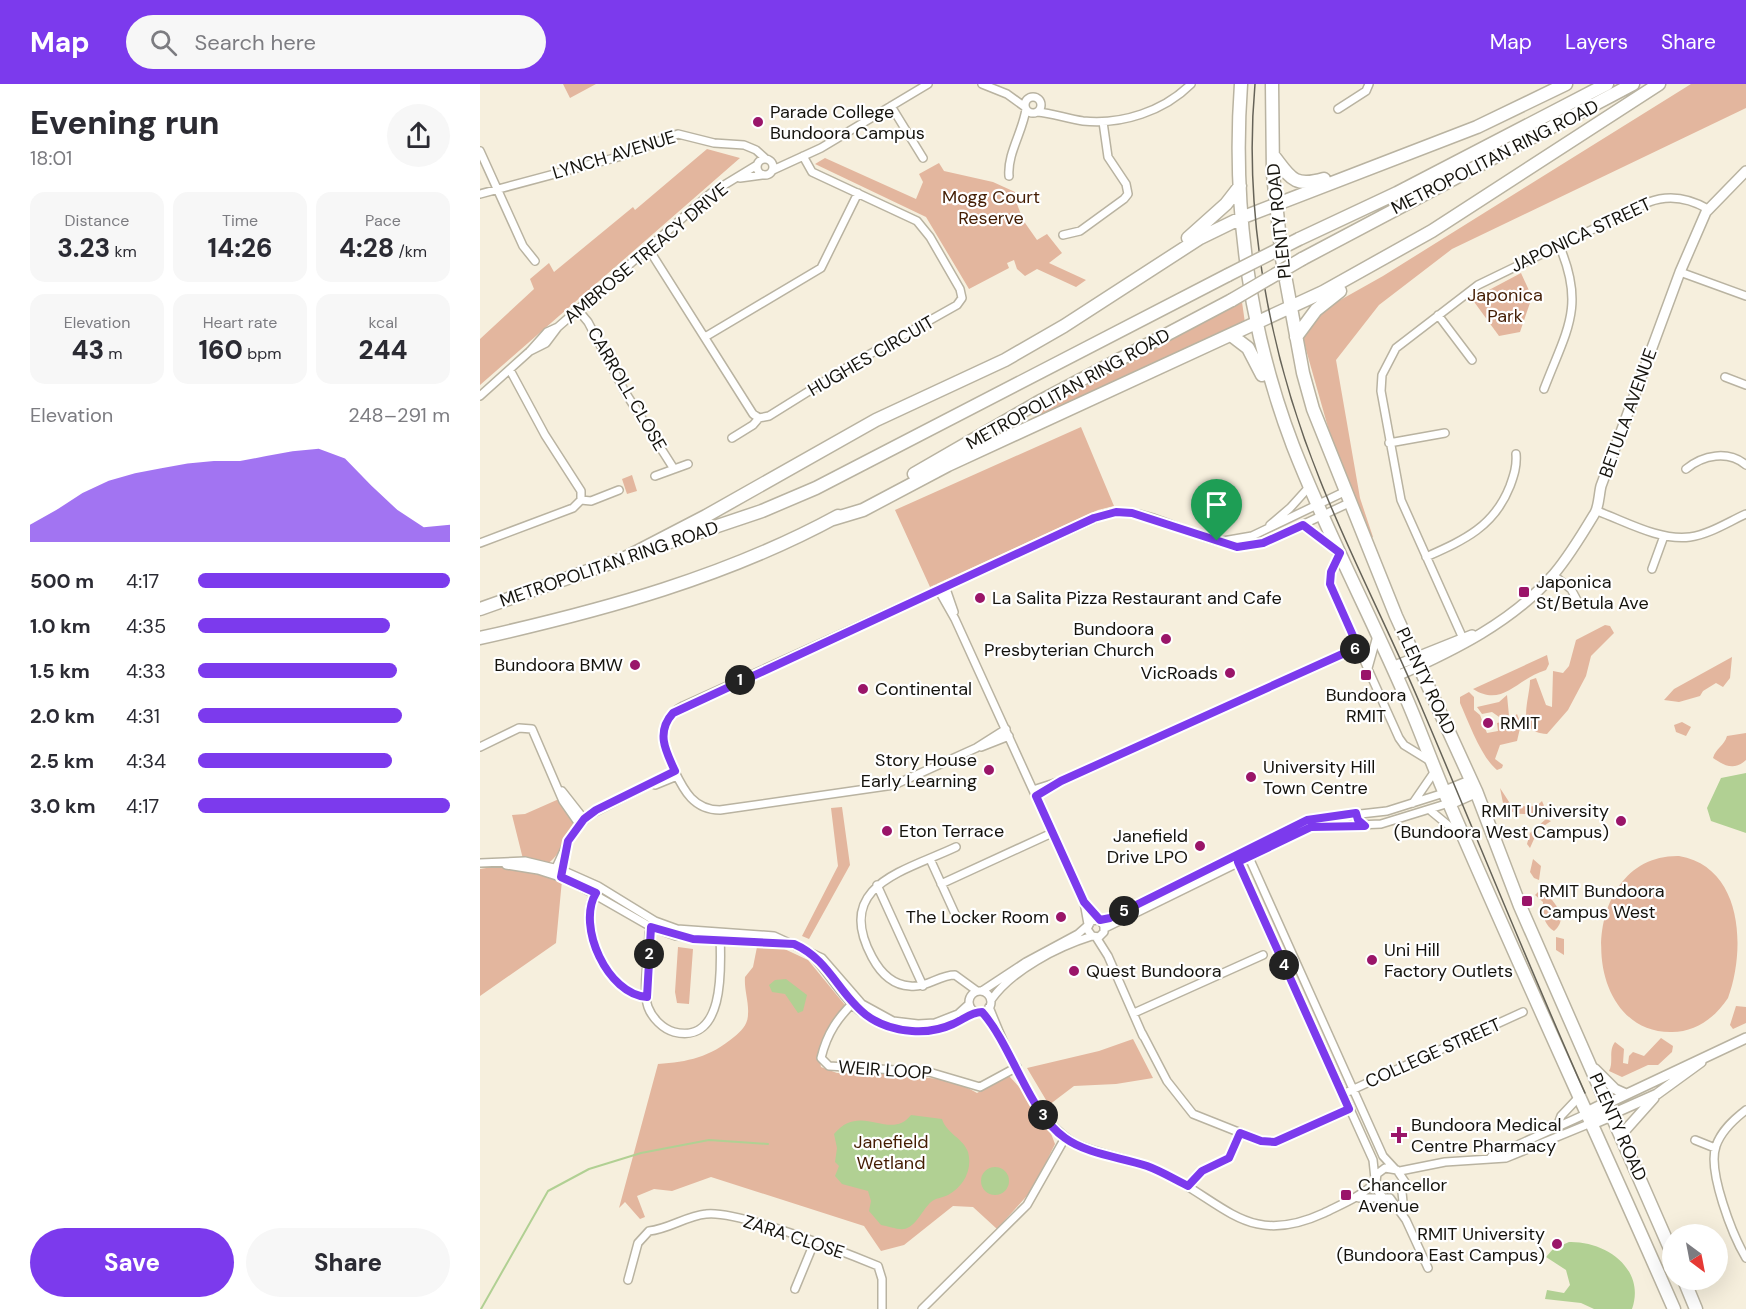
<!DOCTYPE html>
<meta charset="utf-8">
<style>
:root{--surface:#fff;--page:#f7f7f7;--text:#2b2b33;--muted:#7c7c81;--accent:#7c3aed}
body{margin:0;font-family:"DM Sans",sans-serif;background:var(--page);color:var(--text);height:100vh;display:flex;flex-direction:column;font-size:22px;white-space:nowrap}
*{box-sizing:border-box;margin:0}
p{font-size:20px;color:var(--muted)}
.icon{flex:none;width:33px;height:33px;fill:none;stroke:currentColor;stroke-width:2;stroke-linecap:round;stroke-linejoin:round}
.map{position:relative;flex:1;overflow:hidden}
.panel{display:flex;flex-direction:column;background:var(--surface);width:480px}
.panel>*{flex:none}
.needle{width:39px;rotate:148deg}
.controls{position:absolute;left:1182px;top:1140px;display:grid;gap:12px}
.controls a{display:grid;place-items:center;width:66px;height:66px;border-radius:50%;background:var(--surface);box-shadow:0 6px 24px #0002;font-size:30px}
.pin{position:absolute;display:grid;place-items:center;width:51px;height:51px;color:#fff;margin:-62px -26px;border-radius:50% 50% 50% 0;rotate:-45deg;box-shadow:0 0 6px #0007}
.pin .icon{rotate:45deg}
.km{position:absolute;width:30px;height:30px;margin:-15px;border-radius:50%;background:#222;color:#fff;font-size:16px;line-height:30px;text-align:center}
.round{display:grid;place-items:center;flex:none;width:63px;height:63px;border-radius:32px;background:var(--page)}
.head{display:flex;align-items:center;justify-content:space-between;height:102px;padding:0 30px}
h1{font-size:33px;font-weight:800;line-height:45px}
.stats{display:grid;grid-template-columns:repeat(3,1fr);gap:9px;height:102px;padding:6px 30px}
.stats div{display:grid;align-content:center;border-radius:15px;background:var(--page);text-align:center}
.stats b{font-size:26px;font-weight:800}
.stats small{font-size:16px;font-weight:400}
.stats p{font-size:16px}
.chart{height:168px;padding:12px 30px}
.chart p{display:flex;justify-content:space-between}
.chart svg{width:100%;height:108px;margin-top:6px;fill:var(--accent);opacity:.7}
.primary-button{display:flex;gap:12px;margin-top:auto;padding:12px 30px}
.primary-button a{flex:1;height:69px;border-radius:36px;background:var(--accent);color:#fff;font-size:24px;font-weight:800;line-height:69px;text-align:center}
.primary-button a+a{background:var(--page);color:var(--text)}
ul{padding:0 30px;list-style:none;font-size:20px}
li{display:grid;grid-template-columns:96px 72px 1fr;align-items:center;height:45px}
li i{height:15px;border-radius:8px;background:var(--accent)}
header{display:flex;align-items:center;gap:36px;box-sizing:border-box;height:84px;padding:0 30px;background:var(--accent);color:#fff}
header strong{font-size:28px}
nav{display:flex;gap:33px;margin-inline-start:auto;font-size:21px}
.search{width:420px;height:54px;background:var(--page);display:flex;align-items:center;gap:15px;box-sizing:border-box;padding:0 21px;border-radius:33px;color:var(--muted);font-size:22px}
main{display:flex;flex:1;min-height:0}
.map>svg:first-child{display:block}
</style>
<header>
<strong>Map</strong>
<div class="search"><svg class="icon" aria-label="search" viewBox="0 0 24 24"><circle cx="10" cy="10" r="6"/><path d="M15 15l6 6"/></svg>Search here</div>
<nav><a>Map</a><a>Layers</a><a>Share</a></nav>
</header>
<main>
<section class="panel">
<div class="head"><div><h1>Evening run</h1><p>18:01</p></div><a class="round"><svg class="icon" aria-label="share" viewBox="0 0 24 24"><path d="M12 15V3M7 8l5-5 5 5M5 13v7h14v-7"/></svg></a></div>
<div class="stats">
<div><p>Distance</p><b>3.23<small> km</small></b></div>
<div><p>Time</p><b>14:26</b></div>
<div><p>Pace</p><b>4:28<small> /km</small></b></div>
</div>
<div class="stats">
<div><p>Elevation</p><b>43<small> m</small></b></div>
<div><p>Heart rate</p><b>160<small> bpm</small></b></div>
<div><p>kcal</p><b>244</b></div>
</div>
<div class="chart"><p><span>Elevation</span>248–291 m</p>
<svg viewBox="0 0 160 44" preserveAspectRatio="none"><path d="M0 44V37L10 31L20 24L30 19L40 16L50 14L60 12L70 11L80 11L90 9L100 7L110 6L120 10L130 21L140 31L150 38L160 37V44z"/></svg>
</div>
<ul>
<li><b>500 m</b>4:17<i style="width:100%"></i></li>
<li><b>1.0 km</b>4:35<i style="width:76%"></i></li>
<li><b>1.5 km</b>4:33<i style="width:79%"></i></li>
<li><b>2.0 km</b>4:31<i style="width:81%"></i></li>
<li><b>2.5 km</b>4:34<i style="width:77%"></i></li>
<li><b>3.0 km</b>4:17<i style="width:100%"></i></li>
</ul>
<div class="primary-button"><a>Save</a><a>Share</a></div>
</section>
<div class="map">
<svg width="1266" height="1225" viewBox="0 0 1266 1225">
<rect width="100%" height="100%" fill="#f6efdd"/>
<path fill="#e3b69e" d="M 83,0 L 116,0 L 90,14 Z
M 1211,0 L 1266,0 L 1266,24 L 972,165 L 899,221 L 856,276 L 880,414 L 893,453 L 890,454 L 851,354 L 823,255 L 839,228 L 903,192 Z
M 227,65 L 260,74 L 0,301 L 0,255 L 54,205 L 50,195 L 69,179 L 74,188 L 153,123 L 155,126 Z
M 345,74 L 436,115 L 443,98 L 439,90 L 459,79 L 464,87 L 513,98 L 535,108 L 534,112 L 543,136 L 557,156 L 567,150 L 582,169 L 569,179 L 606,196 L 596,203 L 557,185 L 545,192 L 537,185 L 534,176 L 527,179 L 529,184 L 489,205 L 446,133 L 335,80 Z
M 1041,189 L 1052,213 L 1040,248 L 1019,252 L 992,215 Z
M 762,218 L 765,239 L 562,333 L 559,327 Z
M 601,343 L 634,422 L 618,426 L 450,503 L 415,426 Z
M 152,391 L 157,407 L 147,410 L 142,395 Z
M 1125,541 L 1130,542 L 1134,549 L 1111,572 L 1106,592 L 1088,626 L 1067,650 C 1034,649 1050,616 1050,596 L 1056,594 L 1066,621 L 1072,623 L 1073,587 L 1083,589 L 1089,582 L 1096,556 Z
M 1067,571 L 1069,580 L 1066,586 C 1036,595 1023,624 993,605 Z
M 1252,573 L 1250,594 L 1243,603 L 1236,599 L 1223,607 L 1220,612 L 1199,618 L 1184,616 L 1194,605 Z
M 989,608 L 994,613 L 994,626 L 1000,631 L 1007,649 L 1018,647 L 1017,639 L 1030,636 L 1037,630 L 1041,640 L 1037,657 L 1020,661 L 1015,675 L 1023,681 L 1022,684 L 1017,686 C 1001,673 989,639 980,619 L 980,613 Z
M 1027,611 L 1029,632 L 1022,635 L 1012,628 L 1002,630 L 997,623 L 1019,618 Z
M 1202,638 L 1211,643 L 1206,652 L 1196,648 L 1194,641 Z
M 1266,649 L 1266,676 C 1254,687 1245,682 1233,674 C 1236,664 1244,662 1247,652 Z
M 1020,704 L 1033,724 C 1043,719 1053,727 1062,717 L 1065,724 C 1050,732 1038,732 1024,724 Z
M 79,715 C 83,721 93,732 93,740 C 92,748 76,776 68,779 L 43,775 L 32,731 L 45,730 Z
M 362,723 L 370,781 L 329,855 L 322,852 L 358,782 L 351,724 Z
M 1066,735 L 1071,737 L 1058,746 L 1050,764 L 1047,760 L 1050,749 Z
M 1199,772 C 1263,783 1266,865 1248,914 C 1235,934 1215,948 1192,948 C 1096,950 1097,770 1199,772 Z
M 1053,775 L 1061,782 L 1059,796 L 1054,794 L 1050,788 Z
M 19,782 L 82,796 L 76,859 L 0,912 L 0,785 Z
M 1061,805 C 1072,815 1091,833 1074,847 C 1064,841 1062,830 1063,818 L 1055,811 Z
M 1076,853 L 1084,855 L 1084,871 L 1076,866 Z
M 298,862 L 328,876 L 365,921 C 351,941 335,958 341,983 L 357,989 L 415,990 L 475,997 L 497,1009 L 529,992 C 548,1012 566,1033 575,1060 L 553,1105 L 517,1145 L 493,1123 L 473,1122 L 424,1161 L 401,1167 L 384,1142 L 231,1093 L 192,1107 L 174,1105 L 157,1112 L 165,1133 L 160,1135 L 145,1118 L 139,1124 L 178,980 C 208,978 230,973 254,953 C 261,947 268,941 268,930 C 269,918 264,906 265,893 L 273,883 L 277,863 Z
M 198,863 L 213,865 L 209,920 L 197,919 L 195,908 Z
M 1256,922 L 1266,923 L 1266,939 L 1253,945 L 1250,941 Z
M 1181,954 L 1193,962 L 1192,968 L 1178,981 L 1168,981 L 1142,993 L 1129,987 C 1134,978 1128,967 1135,958 L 1144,965 L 1143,979 L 1148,980 L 1149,972 L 1153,968 L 1164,972 Z
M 653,955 L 673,994 L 636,1000 L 594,1002 L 569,1021 L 547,984 L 619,967 Z"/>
<path fill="#b1d093" d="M 1266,689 L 1266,749 L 1231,737 L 1227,724 L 1241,694 Z
M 306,895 L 327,911 L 323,927 L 318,929 L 305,910 L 292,908 L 289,901 L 295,896 Z
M 431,1031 L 462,1035 C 467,1050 483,1054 488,1068 C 493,1086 483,1103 468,1111 C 462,1114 455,1114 451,1118 C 442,1126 436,1143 424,1145 C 418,1146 408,1142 401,1141 L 389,1127 L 391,1117 L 388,1107 L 362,1100 L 355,1092 L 359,1082 L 355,1078 L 357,1064 L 354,1050 C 381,1017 410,1058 431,1031 Z
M501 1097a14 14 0 1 1 28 0a14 14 0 1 1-28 0Z
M 1089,1158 C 1126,1157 1166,1185 1152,1225 L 1114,1225 L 1101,1219 L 1065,1215 L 1067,1206 L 1084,1209 L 1090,1201 L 1086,1186 L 1066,1173 L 1073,1165 Z"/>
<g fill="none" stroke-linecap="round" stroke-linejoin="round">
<path stroke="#b1d093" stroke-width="2" d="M 1,1225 L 68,1107 L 109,1085 L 161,1069 L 229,1056 L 288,1060"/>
<defs>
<path id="street" d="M 502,0 L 527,10 L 545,23
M545 21a8 8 0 1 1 16 0a8 8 0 1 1-16 0Z
M 411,22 L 443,74
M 858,25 L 886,7 L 889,0
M 557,28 C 573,29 587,35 603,37 C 642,41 684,27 711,0
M 0,67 L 43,162 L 55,177
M277 83a8 8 0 1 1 16 0a8 8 0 1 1-16 0Z
M 293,86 L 341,64 L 448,0
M 529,92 C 527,70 543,47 546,25
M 260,94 L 282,91
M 0,110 L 138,73 L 198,50 L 234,59 L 264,61 L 276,66 L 286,75
M 583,151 L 600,147 L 644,115 L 648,110 L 646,100 L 628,73 L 623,38
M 168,164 L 273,330 L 279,334 L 289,332 L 374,279 L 477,221 L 482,214 L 480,205 L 450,153 L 437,137 L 332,88 L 323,72
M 1200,188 L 1266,212
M 98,226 L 108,238 L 145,308 L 194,385
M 958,231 L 992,276
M 225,253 L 341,184 L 378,109
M 50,267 L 66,259 L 78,243 L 231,109 L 277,81
M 1245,293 L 1266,301
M 1064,305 C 1086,247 1106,223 1079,161
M 0,312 L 50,267 L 67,248 L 78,243
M 252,354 L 273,341 L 279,334
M 909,359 L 965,349
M 1206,385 C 1223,371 1248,366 1266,381
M 175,392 L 208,380
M 101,416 L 111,417 L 139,406
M 1117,427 C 1145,437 1179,457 1210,453 C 1230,450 1248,438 1266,430
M 790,441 L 810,424 L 829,403
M 823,441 L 860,469 L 851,488 L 851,503 L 919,654 L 924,661 L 950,677
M 743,457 L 772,452 L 864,408
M 0,459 L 93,424 L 101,416 L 101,407 L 65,351 L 30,286
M 946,473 C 984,456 1014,443 1030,402 C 1034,391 1037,382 1036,370
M 1172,485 L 1184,452
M 1073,491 L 1091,505 L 1098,518
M 465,502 L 474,528
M 458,505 L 475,535 L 604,818 L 608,840
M 985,559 L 921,416 L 901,307 L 902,291 L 916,264 L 998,201 L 1169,118 C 1190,110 1209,114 1228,125
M 888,584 L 897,552
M 526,645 L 496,664 L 414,701 L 240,726 C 214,726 204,707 194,686 C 183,662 175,637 203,622 L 625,430 C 674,417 729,473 783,459 L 869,419
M 0,663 L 39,644 L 52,645 L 83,717 L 99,740
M 501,663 L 529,652
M 175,701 L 197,692
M 553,706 L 581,697 L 878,563
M 82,707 L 104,735
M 933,719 L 955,687
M 951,727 L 980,751
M 476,763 C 425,787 353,801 392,873 C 400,888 412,901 430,902 C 447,904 459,891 475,891 L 497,907
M 767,769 L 903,1072 L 915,1085
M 450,775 L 476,832
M 757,776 L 893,1076 L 895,1095
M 0,779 L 45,777 L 82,786 L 118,802 L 175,837 L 197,845 L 294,852 L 342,874 L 382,920 L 413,937 L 438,940 L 455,939 L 478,930 L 489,920
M 26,781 L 58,786 L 89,796 L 171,843 L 196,852 L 301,857
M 75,786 L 91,751 L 109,731 L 195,687
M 81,790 L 85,766
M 461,800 L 572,749
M 397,801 L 443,902
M 115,809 C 96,842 128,911 167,913
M 620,836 L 624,842 L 624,848 L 619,853 L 612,852 L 607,845 L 611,837 L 630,834 L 827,736 L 907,727 L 964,709
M 173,840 L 169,849 C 169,868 162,906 168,923 C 172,934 183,945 194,948 C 246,961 241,881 240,851
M 625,844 L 831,743 L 901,740 L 969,719
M 616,853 L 628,872 L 663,952
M 332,871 C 347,887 358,906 373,921 C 409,955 456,952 496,928
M 502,907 L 546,878 L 598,850 L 607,842
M489 918a11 11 0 1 1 22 0a11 11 0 1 1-22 0Z
M 377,915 C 358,933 347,949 341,974 L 349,982 L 449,988 L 500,1003 L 537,983
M 511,916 C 532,886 577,863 612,852
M 509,923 C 527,967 553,1036 596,1060 C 625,1072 658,1076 686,1090 C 748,1122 770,1163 844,1129 C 862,1120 880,1113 895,1099
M 654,929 L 783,871
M 662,949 L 687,997 L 713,1030 L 781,1057 L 795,1058 L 869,1025
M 863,1010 L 1043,928
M 1266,1026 C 1253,1036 1241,1047 1236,1062 C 1227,1087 1253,1152 1266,1174
M 1077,1043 L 1081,1032 L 1099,1013
M 1215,1056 L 1235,1064
M 1011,1073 L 1106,1030
M 920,1087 L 965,1078 L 1026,1074 L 1111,1039
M 707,1102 L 722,1087 L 749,1074 L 760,1049
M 902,1112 L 895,1104 L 897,1090 L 905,1084 L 917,1086 L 925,1098 L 922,1108 L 924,1128
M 879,1114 L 910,1114 L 926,1136 L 948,1184
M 148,1196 L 158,1159 L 169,1147 C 189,1145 206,1132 226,1130 C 258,1126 364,1168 398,1182 L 402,1195 L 402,1225
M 315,1205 L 334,1159
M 442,1225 L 547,1121 L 585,1054"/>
<path id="secondary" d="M 912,583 L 992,551
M 917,592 C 973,567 1033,538 1074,490 C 1090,471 1103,449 1115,429 C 1119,422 1119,410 1121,402 L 1200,188 L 1226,128 L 1266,87
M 1115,985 L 1135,1005 L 1146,1010
M 1128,1019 L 1266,954
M 1132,1030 L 1177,1010 L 1221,978
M 1141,1051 L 1174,1014"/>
<path id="highway" d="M 761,0 C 752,123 769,247 813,362 C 846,447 888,526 924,609 C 940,645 953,683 969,719 C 1042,889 1120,1056 1194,1225
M 792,0 L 793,90 L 802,175 L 823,289 L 833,325 L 916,532 L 996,707 L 1040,822 L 1192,1169
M 793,71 C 810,93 813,104 844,95
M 708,154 L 746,120 L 760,102
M 819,155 L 917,109 L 1127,0
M 822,175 L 1153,0
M 751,251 L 768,264 L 782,291
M 816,253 L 836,226 L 860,207
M 434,390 L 557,319 L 752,216
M 353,435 L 383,426 L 468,381 L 843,208 L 952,147 L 1179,0
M 181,461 L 282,427 L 336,404 L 748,191
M 147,473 L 226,432 L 396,336 L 525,276 L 584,242 L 720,154 L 761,134 L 997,43 L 1086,0
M 0,525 L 153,471
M 0,554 C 124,526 246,493 358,432
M 964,709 L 991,698
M 969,719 L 996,707
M 1106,1030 L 1128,1019
M 1111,1039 L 1132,1030
M 1204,1196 L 1216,1225"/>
</defs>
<use href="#street" stroke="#b9b3a1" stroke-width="10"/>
<use href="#secondary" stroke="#b9b3a1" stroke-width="12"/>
<use href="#highway" stroke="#b9b3a1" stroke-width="15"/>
<use href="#street" stroke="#fff" stroke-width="7"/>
<use href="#secondary" stroke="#fff" stroke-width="9"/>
<use href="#highway" stroke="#fff" stroke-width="12"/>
<path stroke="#666358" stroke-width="1.5" d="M 775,0 C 763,133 790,272 840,396 C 870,472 909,546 941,622 C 996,751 1048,881 1105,1009"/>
<defs>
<path id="highway-bridge" d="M 748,191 L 819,155
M 752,216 L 822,175"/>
</defs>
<use href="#highway-bridge" stroke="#b9b3a1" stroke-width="15" stroke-linecap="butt"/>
<use href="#highway-bridge" stroke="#fff" stroke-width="12"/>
</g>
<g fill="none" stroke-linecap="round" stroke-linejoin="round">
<defs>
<path id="route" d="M 636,428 L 652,429 L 757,463 L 783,459 L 823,441 L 860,469 L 851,488 L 850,500 L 878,563 L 581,697 L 556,712 L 604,818 L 620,836 L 630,834 L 827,736 L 876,729 L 878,736 L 885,742 L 831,743 L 758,778 L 869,1025 L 795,1058 L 781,1057 L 760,1049 L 749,1074 L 722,1087 L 708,1102 C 694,1095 681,1087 667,1082 C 640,1073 607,1070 585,1054 C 548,1028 533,963 502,928 C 491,928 483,936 473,940 C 460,946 446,948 432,947 C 362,942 364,882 314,860 L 213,855 L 171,843 L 167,913 C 128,911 96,842 116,809 L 81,793 L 88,757 L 104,735 L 116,726 L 195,687 C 185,666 176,648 193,629 L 614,434 Z"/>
</defs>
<use href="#route" stroke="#fff" stroke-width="12"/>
<use href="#route" stroke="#7c3aed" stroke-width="8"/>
</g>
<g fill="#9a1569" stroke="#fff" stroke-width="2">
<circle cx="278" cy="38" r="6"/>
<rect x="1038" y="502" width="12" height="12" rx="3"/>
<circle cx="500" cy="514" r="6"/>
<circle cx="686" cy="555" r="6"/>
<circle cx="155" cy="581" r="6"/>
<circle cx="750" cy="589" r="6"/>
<rect x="880" y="585" width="12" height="12" rx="3"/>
<circle cx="383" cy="605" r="6"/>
<circle cx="1008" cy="639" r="6"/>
<circle cx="509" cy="686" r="6"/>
<circle cx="771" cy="693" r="6"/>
<circle cx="1141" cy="737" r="6"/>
<circle cx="407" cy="747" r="6"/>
<circle cx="720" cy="762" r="6"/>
<rect x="1041" y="811" width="12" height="12" rx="3"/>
<circle cx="581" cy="833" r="6"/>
<circle cx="892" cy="876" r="6"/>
<circle cx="594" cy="887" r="6"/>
<path d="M916 1042h6v6h6v6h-6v6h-6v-6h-6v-6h6z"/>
<rect x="860" y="1105" width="12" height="12" rx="3"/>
<circle cx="1077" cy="1160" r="6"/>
</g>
<g text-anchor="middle" stroke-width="4.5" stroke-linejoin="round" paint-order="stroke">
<g font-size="18" fill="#15130d" stroke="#fff" text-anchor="start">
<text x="290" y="34">Parade College<tspan x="290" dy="21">Bundoora Campus</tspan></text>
<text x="1056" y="504">Japonica<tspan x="1056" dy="21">St/Betula Ave</tspan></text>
<text x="512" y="520">La Salita Pizza Restaurant and Cafe</text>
<text x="674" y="551" text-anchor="end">Bundoora<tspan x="674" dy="21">Presbyterian Church</tspan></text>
<text x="143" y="587" text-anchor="end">Bundoora BMW</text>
<text x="738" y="595" text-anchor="end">VicRoads</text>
<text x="395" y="611">Continental</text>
<text x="886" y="617" text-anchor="middle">Bundoora<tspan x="886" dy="21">RMIT</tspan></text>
<text x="1020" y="645">RMIT</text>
<text x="497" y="682" text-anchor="end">Story House<tspan x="497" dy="21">Early Learning</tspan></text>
<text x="783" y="689">University Hill<tspan x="783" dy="21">Town Centre</tspan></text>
<text x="1129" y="733" text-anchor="end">RMIT University<tspan x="1129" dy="21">(Bundoora West Campus)</tspan></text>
<text x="419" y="753">Eton Terrace</text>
<text x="708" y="758" text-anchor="end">Janefield<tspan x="708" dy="21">Drive LPO</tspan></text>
<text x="1059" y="813">RMIT Bundoora<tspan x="1059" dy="21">Campus West</tspan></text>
<text x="569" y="839" text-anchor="end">The Locker Room</text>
<text x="904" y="872">Uni Hill<tspan x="904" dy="21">Factory Outlets</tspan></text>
<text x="606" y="893">Quest Bundoora</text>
<text x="931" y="1047">Bundoora Medical<tspan x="931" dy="21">Centre Pharmacy</tspan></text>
<text x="878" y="1107">Chancellor<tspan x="878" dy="21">Avenue</tspan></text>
<text x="1065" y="1156" text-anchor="end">RMIT University<tspan x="1065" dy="21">(Bundoora East Campus)</tspan></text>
</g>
<g font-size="18" fill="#15130d" stroke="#fff">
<text transform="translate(134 71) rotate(-17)" y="6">LYNCH AVENUE</text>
<text transform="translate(1015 73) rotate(-27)" y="6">METROPOLITAN RING ROAD</text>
<text transform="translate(799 137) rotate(-96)" y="6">PLENTY ROAD</text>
<text transform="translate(1101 151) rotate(-25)" y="6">JAPONICA STREET</text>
<text transform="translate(166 169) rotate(-40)" y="6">AMBROSE TREACY DRIVE</text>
<text transform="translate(391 272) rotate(-30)" y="6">HUGHES CIRCUIT</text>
<text transform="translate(147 305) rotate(60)" y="6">CARROLL CLOSE</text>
<text transform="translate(588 305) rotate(-29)" y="6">METROPOLITAN RING ROAD</text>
<text transform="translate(1148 329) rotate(-70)" y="6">BETULA AVENUE</text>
<text transform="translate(129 480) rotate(-19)" y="6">METROPOLITAN RING ROAD</text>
<text transform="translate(946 597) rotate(65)" y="6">PLENTY ROAD</text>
<text transform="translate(953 969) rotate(-24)" y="6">COLLEGE STREET</text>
<text transform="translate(405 986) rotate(4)" y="6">WEIR LOOP</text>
<text transform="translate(1138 1043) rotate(66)" y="6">PLENTY ROAD</text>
<text transform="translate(314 1153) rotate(18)" y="6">ZARA CLOSE</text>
</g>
<g font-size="18" fill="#441d03" stroke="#fff">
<text x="511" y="119">Mogg Court<tspan x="511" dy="21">Reserve</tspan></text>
<text x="1025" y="217">Japonica<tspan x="1025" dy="21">Park</tspan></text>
<text x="411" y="1064">Janefield<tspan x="411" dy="21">Wetland</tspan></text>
</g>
</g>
</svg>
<div class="controls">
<a><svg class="needle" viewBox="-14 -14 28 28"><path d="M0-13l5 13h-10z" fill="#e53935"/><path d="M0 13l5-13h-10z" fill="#7c7c81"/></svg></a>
</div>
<div class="pin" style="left:737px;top:457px;background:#1e9e55"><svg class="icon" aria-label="arrive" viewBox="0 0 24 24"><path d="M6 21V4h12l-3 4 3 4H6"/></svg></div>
<b class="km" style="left:260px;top:596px">1</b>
<b class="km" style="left:169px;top:870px">2</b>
<b class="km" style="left:563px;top:1031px">3</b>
<b class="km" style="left:804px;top:881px">4</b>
<b class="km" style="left:644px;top:827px">5</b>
<b class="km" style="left:875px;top:565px">6</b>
</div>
</main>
